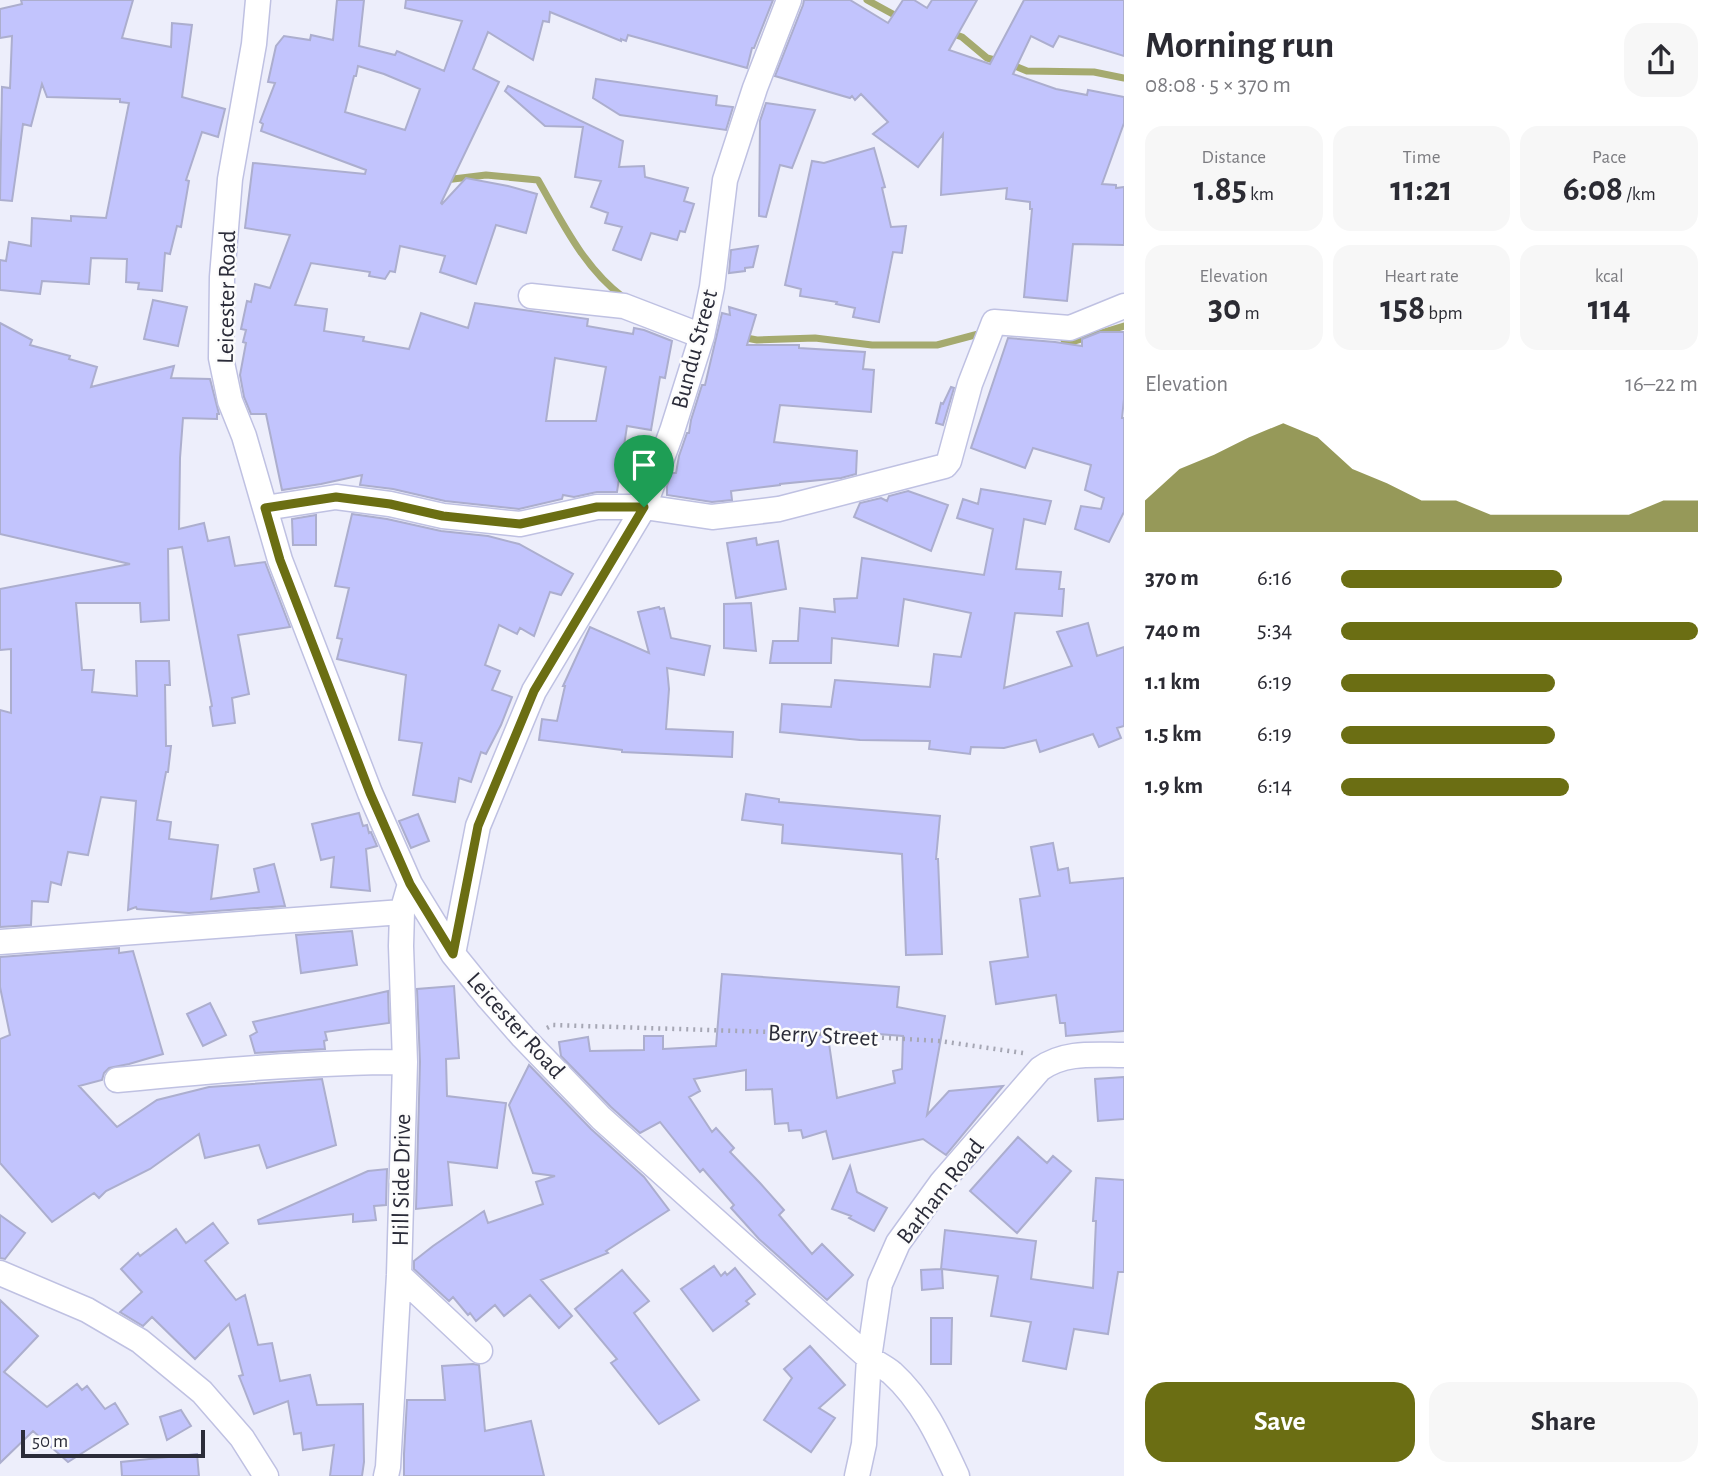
<!DOCTYPE html>
<meta charset="utf-8">
<style>
:root{--surface:#fff;--page:#f7f7f7;--text:#2b2b33;--muted:#7c7c81;--accent:#6b6e13}
body{margin:0;font-family:"Alegreya Sans",sans-serif;background:var(--page);color:var(--text);height:100vh;display:flex;flex-direction:column;font-size:26px;white-space:nowrap}
*{box-sizing:border-box;margin:0}
p{font-size:23px;color:var(--muted)}
.icon{flex:none;width:38px;height:38px;fill:none;stroke:currentColor;stroke-width:2;stroke-linecap:round;stroke-linejoin:round}
.map{position:relative;flex:1;overflow:hidden}
.details{display:flex;flex-direction:column;background:var(--surface);width:595px}
.details>*{flex:none}
.scale{position:absolute;left:21px;bottom:18px;width:184px;box-sizing:border-box;padding-left:7px;border:4px solid #2b2c39;border-top:0;font-size:19px;line-height:24px;white-space:nowrap;color:#2b2c39;-webkit-text-stroke:5px #fcfcfc;paint-order:stroke}
.pin{position:absolute;display:grid;place-items:center;width:60px;height:60px;color:#fff;margin:-72px -30px;border-radius:50% 50% 50% 0;rotate:-45deg;box-shadow:0 0 7px #0007}
.pin .icon{rotate:45deg}
.round{display:grid;place-items:center;flex:none;width:74px;height:74px;border-radius:21px;background:var(--page)}
.overview{display:flex;align-items:center;justify-content:space-between;height:119px;padding:0 21px}
h1{font-size:38px;font-weight:700;line-height:52px}
.figures{display:grid;grid-template-columns:repeat(3,1fr);gap:10px;height:119px;padding:7px 21px}
.figures div{display:grid;align-content:center;border-radius:18px;background:var(--page);text-align:center}
.figures b{font-size:35px;font-weight:700}
.figures small{font-size:19px;font-weight:400}
.figures p{font-size:19px}
.chart{height:196px;padding:14px 21px}
.chart p{display:flex;justify-content:space-between}
.chart svg{width:100%;height:126px;margin-top:7px;fill:var(--accent);opacity:.7}
.button{display:flex;gap:14px;margin-top:auto;padding:14px 21px}
.button a{flex:1;height:80px;border-radius:21px;background:var(--accent);color:#fff;font-size:28px;font-weight:700;line-height:80px;text-align:center}
.button a+a{background:var(--page);color:var(--text)}
ul{padding:0 21px;list-style:none;font-size:23px}
li{display:grid;grid-template-columns:112px 84px 1fr;align-items:center;height:52px}
li i{height:18px;border-radius:9px;background:var(--accent)}
main{display:flex;flex:1;min-height:0}
.map>svg:first-child{display:block}
</style>
<main>
<div class="map">
<svg width="1124" height="1476" viewBox="0 0 1124 1476">
<rect width="100%" height="100%" fill="#edeefb"/>
<g fill="none" stroke-linecap="round" stroke-linejoin="round">
<path stroke="#a5aa6f" stroke-width="7" d="M 867,0 L 900,18
M 951,33 L 962,37 L 987,58 L 1010,64 L 1027,71 L 1094,72 L 1124,78
M 445,180 L 486,175 L 538,180 C 562,222 584,268 623,297
M 1062,331 L 1065,344 L 1124,326
M 741,337 L 757,340 L 815,338 L 872,345 L 937,345 L 986,332"/>
</g>
<path fill="#c2c4fd" stroke="#acaece" stroke-width="2" fill-rule="evenodd" d="M 21,0 L 133,0 L 122,38 L 171,47 L 172,23 L 192,25 L 182,97 L 225,109 L 218,137 L 202,132 L 186,180 L 189,181 L 181,227 L 177,226 L 170,254 L 165,253 L 162,291 L 138,289 L 139,283 L 126,282 L 127,259 L 91,258 L 89,284 L 42,281 L 40,294 L 0,290 L 0,260 L 6,261 L 9,242 L 31,246 L 32,218 L 71,221 L 71,216 L 106,218 L 129,103 L 120,102 L 120,99 L 47,97 L 42,84 L 31,126 L 23,124 L 12,201 L 0,200 L 2,87 L 10,88 L 12,36 L 0,38 L 0,9 L 22,4 Z
M 337,0 L 364,0 L 359,46 L 395,55 L 397,51 L 444,71 L 462,21 L 405,8 L 406,0 L 773,0 L 754,48 L 752,48 L 747,68 L 628,35 L 626,41 L 621,39 L 621,41 L 550,12 L 549,22 L 543,21 L 533,60 L 488,32 L 473,69 L 499,82 L 441,203 L 442,204 L 466,178 L 508,186 L 537,194 L 526,233 L 496,225 L 476,284 L 440,272 L 445,256 L 400,246 L 395,272 L 390,271 L 385,279 L 369,276 L 370,272 L 311,263 L 295,305 L 327,309 L 324,331 L 364,337 L 363,341 L 409,349 L 421,313 L 468,328 L 475,303 L 588,319 L 587,326 L 633,334 L 634,328 L 644,330 L 672,341 L 665,378 L 660,377 L 651,430 L 627,426 L 617,492 L 597,492 L 574,497 L 563,495 L 562,499 L 519,509 L 445,501 L 393,489 L 360,485 L 362,475 L 321,484 L 282,490 L 266,414 L 251,414 L 244,397 L 240,375 L 246,343 L 243,342 L 246,330 L 241,329 L 247,301 L 251,302 L 255,284 L 270,288 L 290,235 L 245,228 L 253,163 L 365,174 L 366,170 L 261,131 L 263,124 L 260,122 L 275,83 L 268,82 L 276,46 L 284,36 L 310,40 L 311,35 L 333,40 ZM 358,66 L 384,74 L 420,89 L 405,130 L 345,112 L 354,76 L 356,76 ZM 555,358 L 606,367 L 596,421 L 546,421 Z
M 804,0 L 850,0 L 888,23 L 903,0 L 914,0 L 927,8 L 932,0 L 977,0 L 949,50 L 990,64 L 1024,0 L 1124,0 L 1124,56 L 1059,36 L 1053,47 L 1031,36 L 1013,74 L 1056,89 L 1087,95 L 1088,90 L 1124,97 L 1124,123 L 1102,184 L 1116,185 L 1116,188 L 1124,187 L 1124,245 L 1073,244 L 1067,301 L 1024,297 L 1032,209 L 1030,209 L 1030,202 L 1006,199 L 1007,188 L 941,195 L 943,134 L 918,167 L 873,134 L 888,122 L 861,94 L 855,100 L 852,96 L 850,98 L 775,76 L 803,5 Z
M 596,79 L 717,96 L 716,105 L 733,107 L 726,130 L 620,115 L 593,98 Z
M 508,86 L 623,141 L 619,167 L 644,166 L 645,177 L 688,188 L 684,201 L 694,204 L 685,232 L 680,231 L 677,240 L 651,233 L 641,260 L 613,250 L 622,227 L 605,223 L 608,213 L 591,207 L 601,181 L 575,177 L 583,127 L 545,126 L 505,91 Z
M 766,103 L 815,110 L 792,168 L 780,165 L 766,217 L 759,216 L 760,121 Z
M 874,148 L 885,187 L 882,188 L 891,227 L 906,226 L 902,253 L 893,252 L 879,322 L 853,317 L 855,308 L 836,304 L 837,302 L 800,296 L 801,289 L 785,285 L 812,161 L 824,163 Z
M 758,246 L 753,267 L 745,268 L 745,271 L 729,273 L 731,250 Z
M 153,300 L 187,307 L 178,346 L 144,339 Z
M 729,307 L 756,315 L 747,345 L 799,345 L 799,348 L 865,352 L 863,369 L 874,370 L 871,412 L 780,405 L 774,442 L 857,451 L 856,474 L 841,478 L 780,484 L 780,485 L 731,491 L 732,500 L 712,502 L 667,495 L 667,486 L 672,473 L 676,473 L 679,456 L 687,433 L 689,433 L 691,420 L 702,385 L 705,385 L 722,313 L 730,315 Z
M 0,323 L 32,340 L 30,345 L 70,356 L 69,359 L 97,367 L 91,387 L 174,366 L 171,378 L 210,379 L 219,414 L 217,414 L 217,419 L 183,418 L 180,458 L 179,529 L 204,523 L 208,541 L 229,537 L 235,566 L 265,562 L 290,627 L 238,635 L 249,694 L 232,698 L 235,723 L 213,726 L 210,707 L 212,706 L 182,547 L 168,549 L 169,620 L 141,622 L 140,603 L 76,603 L 82,670 L 94,670 L 92,692 L 137,696 L 136,661 L 169,661 L 170,685 L 165,685 L 166,746 L 171,746 L 168,772 L 166,772 L 157,820 L 171,822 L 169,839 L 218,845 L 211,899 L 259,892 L 254,869 L 274,864 L 285,906 L 189,913 L 137,909 L 136,907 L 128,910 L 136,801 L 101,797 L 88,855 L 68,852 L 61,885 L 51,882 L 48,902 L 32,901 L 31,925 L 0,927 L 0,710 L 11,713 L 11,649 L 0,650 L 0,589 L 130,564 L 0,534 Z
M 1100,332 L 1124,332 L 1124,399 L 1122,418 L 1124,418 L 1124,512 L 1109,542 L 1075,529 L 1081,506 L 1101,509 L 1104,498 L 1085,490 L 1091,465 L 1033,448 L 1025,468 L 971,448 L 1008,338 L 1055,342 L 1082,346 L 1082,339 Z
M 951,387 L 954,388 L 943,425 L 936,423 L 941,403 L 943,404 Z
M 981,489 L 1051,501 L 1045,524 L 1024,519 L 1016,569 L 1061,572 L 1059,589 L 1064,589 L 1062,616 L 1015,613 L 1004,688 L 1072,666 L 1057,632 L 1088,623 L 1097,656 L 1124,647 L 1124,726 L 1117,728 L 1121,738 L 1099,747 L 1093,734 L 1040,752 L 1036,740 L 1004,748 L 971,747 L 970,754 L 929,749 L 930,741 L 860,740 L 780,732 L 782,704 L 831,707 L 835,680 L 930,687 L 934,654 L 961,657 L 971,613 L 904,599 L 898,646 L 832,638 L 831,663 L 770,663 L 773,641 L 798,641 L 800,608 L 835,612 L 834,599 L 857,598 L 862,558 L 984,575 L 993,529 L 957,518 L 963,499 L 978,504 Z
M 908,491 L 948,505 L 931,551 L 854,517 L 860,503 L 881,498 L 887,501 L 889,496 Z
M 352,514 L 387,519 L 441,531 L 488,536 L 519,544 L 573,574 L 561,595 L 550,592 L 534,636 L 520,628 L 517,634 L 499,625 L 485,665 L 500,671 L 492,690 L 512,697 L 501,725 L 486,754 L 481,752 L 471,782 L 459,778 L 455,802 L 413,795 L 422,743 L 399,740 L 406,675 L 337,659 L 342,639 L 337,638 L 349,588 L 335,586 Z
M 316,515 L 316,545 L 293,545 L 292,519 Z
M 756,538 L 757,545 L 778,541 L 786,589 L 736,598 L 727,543 Z
M 751,603 L 756,651 L 724,648 L 724,604 Z
M 659,607 L 660,609 L 664,608 L 671,638 L 710,646 L 704,675 L 667,668 L 669,689 L 666,729 L 733,732 L 732,757 L 622,752 L 622,750 L 539,740 L 542,719 L 557,721 L 565,686 L 563,686 L 590,627 L 649,653 L 638,612 Z
M 746,794 L 779,799 L 779,802 L 940,816 L 936,859 L 938,859 L 942,954 L 906,955 L 902,854 L 782,843 L 783,825 L 742,820 Z
M 359,813 L 363,826 L 367,825 L 369,833 L 371,832 L 377,846 L 366,849 L 370,891 L 331,887 L 334,857 L 321,860 L 312,824 Z
M 418,814 L 429,841 L 411,848 L 399,821 Z
M 1053,843 L 1058,870 L 1068,868 L 1070,883 L 1124,878 L 1124,1031 L 1066,1036 L 1065,1023 L 1060,1023 L 1056,995 L 996,1004 L 990,962 L 1028,957 L 1020,899 L 1040,896 L 1031,847 Z
M 352,931 L 357,965 L 301,973 L 296,935 Z
M 119,948 L 119,953 L 133,951 L 163,1054 L 129,1064 L 109,1068 L 104,1073 L 102,1080 L 79,1086 L 117,1127 L 157,1100 L 209,1087 L 322,1079 L 336,1145 L 267,1168 L 259,1145 L 205,1158 L 199,1134 L 150,1169 L 106,1191 L 99,1198 L 94,1193 L 52,1222 L 0,1163 L 0,1039 L 10,1035 L 0,987 L 0,957 Z
M 722,974 L 899,987 L 897,1007 L 945,1016 L 927,1115 L 949,1091 L 1003,1086 L 946,1155 L 923,1139 L 833,1159 L 826,1131 L 803,1138 L 801,1130 L 789,1131 L 788,1123 L 775,1124 L 772,1089 L 746,1090 L 746,1070 L 694,1079 L 700,1091 L 689,1097 L 712,1132 L 716,1128 L 734,1148 L 730,1152 L 760,1183 L 784,1210 L 779,1215 L 812,1254 L 822,1244 L 853,1275 L 827,1300 L 759,1239 L 731,1208 L 734,1205 L 703,1169 L 700,1172 L 660,1122 L 640,1133 L 611,1107 L 561,1056 L 559,1042 L 588,1037 L 590,1051 L 644,1050 L 644,1036 L 663,1036 L 663,1049 L 716,1046 ZM 827,1030 L 903,1036 L 902,1069 L 893,1071 L 895,1083 L 837,1098 Z
M 454,986 L 459,1058 L 446,1059 L 447,1096 L 506,1103 L 497,1168 L 448,1162 L 452,1205 L 416,1209 L 420,1062 L 417,989 Z
M 388,991 L 389,1023 L 325,1032 L 327,1040 L 324,1041 L 325,1049 L 255,1053 L 250,1036 L 257,1032 L 253,1022 Z
M 210,1003 L 226,1035 L 203,1046 L 187,1014 Z
M 529,1065 L 591,1129 L 644,1177 L 669,1210 L 606,1251 L 608,1253 L 541,1280 L 572,1316 L 559,1328 L 530,1295 L 504,1316 L 495,1305 L 476,1321 L 470,1313 L 468,1315 L 453,1297 L 449,1301 L 414,1269 L 414,1261 L 433,1246 L 484,1211 L 488,1223 L 543,1204 L 536,1182 L 555,1176 L 533,1173 L 509,1105 Z
M 1124,1077 L 1124,1119 L 1098,1121 L 1095,1079 Z
M 1018,1137 L 1047,1163 L 1053,1156 L 1071,1171 L 1017,1233 L 970,1191 Z
M 850,1166 L 857,1192 L 887,1208 L 874,1231 L 849,1218 L 851,1216 L 832,1209 Z
M 387,1169 L 386,1205 L 374,1206 L 376,1220 L 353,1222 L 353,1214 L 259,1224 L 258,1220 L 368,1171 Z
M 1096,1178 L 1124,1180 L 1124,1272 L 1118,1272 L 1108,1334 L 1074,1329 L 1066,1369 L 1023,1361 L 1031,1322 L 991,1316 L 998,1276 L 942,1269 L 943,1288 L 922,1290 L 921,1270 L 941,1269 L 945,1230 L 1036,1241 L 1031,1279 L 1093,1288 L 1096,1221 L 1093,1221 Z
M 0,1215 L 25,1233 L 5,1259 L 0,1258 Z
M 213,1223 L 228,1243 L 205,1261 L 236,1300 L 245,1295 L 258,1345 L 272,1343 L 280,1381 L 310,1375 L 317,1405 L 363,1404 L 364,1462 L 362,1476 L 330,1476 L 334,1445 L 303,1450 L 301,1433 L 294,1434 L 288,1401 L 254,1414 L 239,1376 L 243,1375 L 229,1324 L 195,1359 L 152,1317 L 143,1326 L 120,1312 L 142,1292 L 121,1269 L 138,1253 L 140,1256 L 176,1229 L 186,1243 Z
M 714,1266 L 721,1276 L 725,1272 L 727,1275 L 735,1268 L 755,1294 L 746,1301 L 749,1304 L 713,1331 L 681,1289 Z
M 622,1270 L 649,1301 L 634,1313 L 699,1400 L 659,1424 L 611,1363 L 617,1359 L 575,1309 Z
M 0,1300 L 38,1336 L 4,1372 L 47,1407 L 77,1384 L 82,1390 L 87,1386 L 105,1409 L 115,1403 L 128,1424 L 68,1462 L 33,1431 L 0,1463 Z
M 931,1318 L 952,1318 L 951,1364 L 931,1364 Z
M 810,1346 L 845,1385 L 819,1408 L 835,1418 L 811,1452 L 764,1420 L 792,1378 L 784,1369 Z
M 473,1364 L 479,1365 L 485,1431 L 531,1421 L 544,1476 L 404,1476 L 404,1454 L 407,1400 L 445,1400 L 442,1366 Z
M 181,1410 L 191,1426 L 167,1440 L 160,1417 Z
M 197,1454 L 199,1476 L 122,1476 L 121,1462 Z"/>
<g fill="none" stroke-linecap="round" stroke-linejoin="round">
<defs>
<path id="minor" d="M 258,0 L 254,44 L 230,179 L 222,277 L 221,358 L 230,401 L 244,436 L 280,560 L 370,793 L 410,884 L 453,954 L 487,996 L 523,1037 L 601,1118 L 869,1358 C 876,1363 885,1367 892,1373 C 923,1401 940,1439 957,1476
M 531,296 L 624,306 L 702,336
M 265,508 L 336,497 L 390,504 L 443,516 L 520,524 L 597,507 L 644,507 L 712,517 L 779,509 L 945,466 L 949,461 L 970,384 L 994,322 L 1070,328 L 1124,306
M 0,942 L 402,912
M 453,954 L 478,826 L 534,691 L 644,507 L 672,431 L 702,336 L 712,287 L 725,180 L 755,88 L 789,0
M 117,1080 C 213,1071 309,1062 405,1062
M 0,1273 L 87,1310 L 140,1341 L 202,1392 L 242,1438 L 266,1476
M 399,1275 L 480,1351
M 386,1476 L 388,1467 L 399,1275 L 405,1062 L 401,946 L 402,912 L 410,884
M 857,1476 L 864,1444 L 869,1358 L 880,1284 L 898,1243 L 942,1182 L 1040,1069 C 1065,1051 1095,1055 1124,1055"/>
</defs>
<use href="#minor" stroke="#bfc1e2" stroke-width="27"/>
<path stroke="#a6a7b4" stroke-width="4.5" stroke-dasharray="2 5" stroke-linecap="butt" d="M 547,1028 L 553,1025 L 802,1033 L 940,1041 L 1023,1053"/>
<use href="#minor" stroke="#fff" stroke-width="24"/>
</g>
<g fill="none" stroke-linecap="round" stroke-linejoin="round">
<defs>
<path id="route" d="M 336,497 L 390,504 L 443,516 L 520,524 L 597,507 L 644,507 L 534,691 L 478,826 L 453,954 L 410,884 L 370,793 L 280,560 L 265,508 Z"/>
</defs>
<use href="#route" stroke="#fff" stroke-width="14"/>
<use href="#route" stroke="#6b6e13" stroke-width="9"/>
</g>
<g text-anchor="middle" stroke-width="5" stroke-linejoin="round" paint-order="stroke">
<g font-size="24" fill="#2b2c39" stroke="#fcfcfc">
<text transform="translate(226 297) rotate(-89)" y="8">Leicester Road</text>
<text transform="translate(694 349) rotate(-75)" y="8">Bundu Street</text>
<text transform="translate(516 1025) rotate(48)" y="8">Leicester Road</text>
<text transform="translate(823 1035) rotate(3)" y="8">Berry Street</text>
<text transform="translate(401 1180) rotate(-89)" y="8">Hill Side Drive</text>
<text transform="translate(940 1191) rotate(-52)" y="8">Barham Road</text>
</g>
</g>
</svg>
<div class="scale">50 m</div>
<div class="pin" style="left:644px;top:507px;background:#1e9e55"><svg class="icon" aria-label="arrive" viewBox="0 0 24 24"><path d="M6 21V4h12l-3 4 3 4H6"/></svg></div>
</div>
<section class="details">
<div class="overview"><div><h1>Morning run</h1><p>08:08 · 5 × 370 m</p></div><a class="round"><svg class="icon" aria-label="share" viewBox="0 0 24 24"><path d="M12 15V3M7 8l5-5 5 5M5 13v7h14v-7"/></svg></a></div>
<div class="figures">
<div><p>Distance</p><b>1.85<small> km</small></b></div>
<div><p>Time</p><b>11:21</b></div>
<div><p>Pace</p><b>6:08<small> /km</small></b></div>
</div>
<div class="figures">
<div><p>Elevation</p><b>30<small> m</small></b></div>
<div><p>Heart rate</p><b>158<small> bpm</small></b></div>
<div><p>kcal</p><b>114</b></div>
</div>
<div class="chart"><p><span>Elevation</span>16–22 m</p>
<svg viewBox="0 0 160 44" preserveAspectRatio="none"><path d="M0 44V33L10 22L20 17L30 11L40 6L50 11L60 22L70 27L80 33L90 33L100 38L110 38L120 38L130 38L140 38L150 33L160 33V44z"/></svg>
</div>
<ul>
<li><b>370 m</b>6:16<i style="width:62%"></i></li>
<li><b>740 m</b>5:34<i style="width:100%"></i></li>
<li><b>1.1 km</b>6:19<i style="width:60%"></i></li>
<li><b>1.5 km</b>6:19<i style="width:60%"></i></li>
<li><b>1.9 km</b>6:14<i style="width:64%"></i></li>
</ul>
<div class="button"><a>Save</a><a>Share</a></div>
</section>
</main>
